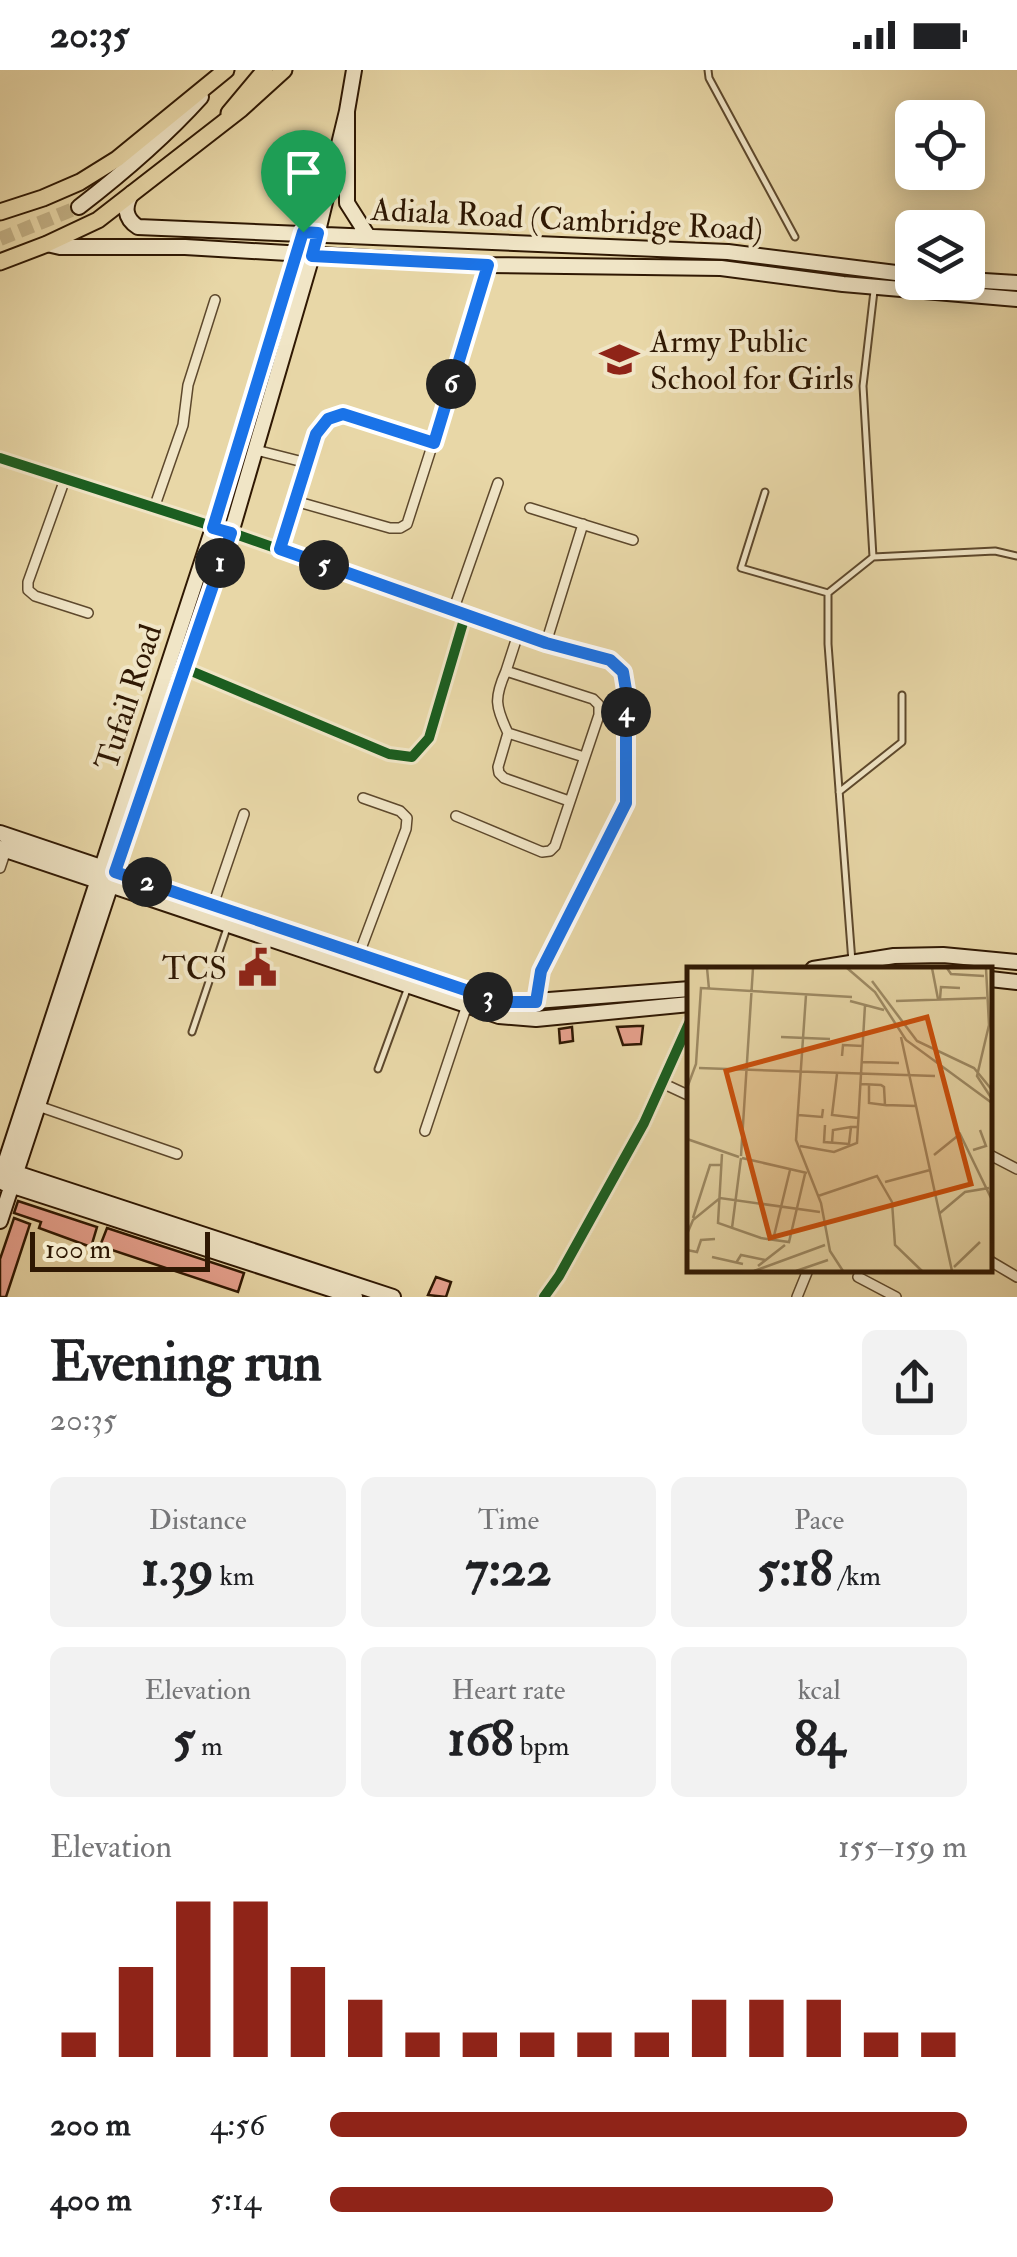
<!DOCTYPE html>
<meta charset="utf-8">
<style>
:root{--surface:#fff;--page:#f2f2f2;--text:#202124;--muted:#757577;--accent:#8f2418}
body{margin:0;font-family:"IM FELL Double Pica",serif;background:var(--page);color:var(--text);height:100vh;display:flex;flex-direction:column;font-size:38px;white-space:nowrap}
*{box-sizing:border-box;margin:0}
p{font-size:32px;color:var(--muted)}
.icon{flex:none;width:55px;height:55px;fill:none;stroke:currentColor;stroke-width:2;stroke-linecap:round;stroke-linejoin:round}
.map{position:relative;height:1227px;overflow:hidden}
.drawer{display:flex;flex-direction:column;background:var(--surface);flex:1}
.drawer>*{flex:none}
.tools{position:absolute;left:895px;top:30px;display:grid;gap:20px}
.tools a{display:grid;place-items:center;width:90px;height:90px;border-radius:15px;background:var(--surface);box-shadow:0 5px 25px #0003;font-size:50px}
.scale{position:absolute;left:30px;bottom:25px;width:180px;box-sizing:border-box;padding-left:10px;border:5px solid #2f1803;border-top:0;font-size:28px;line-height:35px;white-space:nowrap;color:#2f1803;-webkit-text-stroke:8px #f0e5c6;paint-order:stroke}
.pin{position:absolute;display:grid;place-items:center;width:85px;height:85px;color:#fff;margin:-102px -42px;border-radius:50% 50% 50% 0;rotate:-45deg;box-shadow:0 0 10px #0007}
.pin .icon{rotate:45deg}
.km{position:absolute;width:50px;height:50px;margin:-25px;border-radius:50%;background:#222;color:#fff;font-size:28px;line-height:50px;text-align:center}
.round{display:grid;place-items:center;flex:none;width:105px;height:105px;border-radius:15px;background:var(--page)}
.summary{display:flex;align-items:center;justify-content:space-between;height:170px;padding:0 50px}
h1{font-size:55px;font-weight:800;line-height:75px}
.stats{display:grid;grid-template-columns:repeat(3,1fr);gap:15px;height:170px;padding:10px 50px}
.stats div{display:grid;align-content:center;border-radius:15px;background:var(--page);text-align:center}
.stats b{font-size:50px;font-weight:800}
.stats small{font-size:28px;font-weight:400}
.stats p{font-size:28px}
.chart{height:280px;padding:20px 50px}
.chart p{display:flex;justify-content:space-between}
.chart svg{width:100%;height:180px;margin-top:10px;stroke:var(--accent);stroke-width:6}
ul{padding:0 50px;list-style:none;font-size:32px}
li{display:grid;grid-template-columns:160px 120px 1fr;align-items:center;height:75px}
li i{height:25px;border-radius:12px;background:var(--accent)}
.status{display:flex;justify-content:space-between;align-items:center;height:70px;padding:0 50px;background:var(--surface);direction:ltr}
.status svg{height:28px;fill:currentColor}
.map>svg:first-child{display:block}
</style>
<div class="status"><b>20:35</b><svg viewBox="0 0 49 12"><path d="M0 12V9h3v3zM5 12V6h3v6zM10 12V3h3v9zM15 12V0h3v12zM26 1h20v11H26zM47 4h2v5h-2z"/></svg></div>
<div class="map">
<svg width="1017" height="1227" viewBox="0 0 1017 1227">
<rect width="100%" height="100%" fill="#e8d7a7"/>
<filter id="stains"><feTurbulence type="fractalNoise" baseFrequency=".002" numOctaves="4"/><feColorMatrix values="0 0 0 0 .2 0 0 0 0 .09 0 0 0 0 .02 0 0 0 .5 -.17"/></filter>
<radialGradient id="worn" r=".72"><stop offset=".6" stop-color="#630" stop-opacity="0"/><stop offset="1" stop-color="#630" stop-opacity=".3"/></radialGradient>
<path fill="#e7a18e" stroke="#2f1803" stroke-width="2.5" d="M 637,956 L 643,956 L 641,974 L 623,975 L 617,957 Z
M 572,957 L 573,971 L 560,973 L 559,959 Z
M 18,1131 L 97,1157 L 91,1177 L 39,1158 L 41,1152 L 14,1143 Z
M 14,1148 L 30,1154 L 6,1227 L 0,1227 L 0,1189 Z
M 107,1158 L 244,1203 L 238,1222 L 100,1176 Z
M 436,1207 L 451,1212 L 446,1227 L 428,1225 Z"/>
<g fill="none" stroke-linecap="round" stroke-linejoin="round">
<path stroke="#c3b186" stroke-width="14" stroke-dasharray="14 7" stroke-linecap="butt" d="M 0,169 L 79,137"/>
<defs>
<path id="service" d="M 708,0 L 709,8 L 795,167
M 765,422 L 741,498 L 828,523
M 873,487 L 863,316 L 874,221
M 839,722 L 902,672 L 902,625
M 852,892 L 828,574 L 828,523 L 873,487 L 995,481 L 1017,486
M 192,962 L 227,858
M 378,999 L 408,917"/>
<path id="minor" d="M 433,373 L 488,195
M 256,380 L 307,393
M 0,388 L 224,460 L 546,573 L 609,590 L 623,603 L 626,620 L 627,733 L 541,901 L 536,931
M 65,409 L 28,512 L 28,520 L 35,526 L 88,543
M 154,438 L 183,355 L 188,315 L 215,230
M 530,438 L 633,470
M 279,479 L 316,364 L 328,349 L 343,344 L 433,373 L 407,454 L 400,458 L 390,458 L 295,431
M 453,541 L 498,413
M 546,573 L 583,454
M 184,598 L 389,684 L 412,687 L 429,668 L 465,546
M 506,601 C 494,628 495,636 508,663 L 498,697 L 499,703 L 504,708 L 569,731
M 508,663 L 584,687
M 456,746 L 542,782 L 550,781 L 555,776 L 599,645 L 599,635 L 593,629 L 506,601 L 518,564
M 0,798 L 6,780
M 213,835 L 244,744
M 359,884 L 406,759 L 407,748 L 400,741 L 363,728
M 662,1013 L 690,1026
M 38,1036 L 177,1084
M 425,1061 L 467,935
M 990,1085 L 1017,1099
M 990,1191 L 1017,1207
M 858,1207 L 896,1227
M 797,1227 L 808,1200"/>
<path id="tertiary" d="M 544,1227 L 559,1206 L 644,1053 L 690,951"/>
<path id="secondary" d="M 354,0 L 347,41 L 347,133 L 368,166
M 132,123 C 124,136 124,148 138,157 L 728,182 L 912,205
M 79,137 C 123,103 164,68 201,27
M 47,174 L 60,177 L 185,177 L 488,195 L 721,198 L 843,214 L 1017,229
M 968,210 L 1017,213
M 0,763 L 501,932 L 536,931 L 690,919
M 0,778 L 499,946 L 536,949 L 690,934
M 813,899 L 894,886 L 943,885 L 1017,892
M 990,909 L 1017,912
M 10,1101 L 393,1227
M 0,1109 L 213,458 L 303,162
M 4,1113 L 355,1227
M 0,1151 L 115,802 L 231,463 L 312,186 L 347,41"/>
<path id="primary" d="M 229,43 L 265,0"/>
<path id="trunk" d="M 0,142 L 43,128 L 80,112 L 117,89 L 226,0
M 0,192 L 47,174 L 98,150 L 241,39 L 284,0"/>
</defs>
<use href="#service" stroke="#5d482c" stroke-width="9"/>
<use href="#minor" stroke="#5d482c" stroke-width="12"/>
<use href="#tertiary" stroke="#5d482c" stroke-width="15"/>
<use href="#secondary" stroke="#2f1803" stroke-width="18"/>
<use href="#primary" stroke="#2f1803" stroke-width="19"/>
<use href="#trunk" stroke="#2f1803" stroke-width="19"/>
<use href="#service" stroke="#f0e5c6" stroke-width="5"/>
<use href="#minor" stroke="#f0e5c6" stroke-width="9"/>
<use href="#tertiary" stroke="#f0e5c6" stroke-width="11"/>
<use href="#secondary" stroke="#f0e5c6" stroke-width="14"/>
<use href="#primary" stroke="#e8d7a7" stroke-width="15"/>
<use href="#trunk" stroke="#e8d7a7" stroke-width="15"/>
<defs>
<path id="cycleway" d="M 0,388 L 224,460 L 546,573 L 609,590 L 623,603 L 626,620 L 627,733 L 541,901 L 536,931
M 184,598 L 389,684 L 412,687 L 429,668 L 465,546
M 544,1227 L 559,1206 L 644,1053 L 690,951"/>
</defs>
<use href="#cycleway" stroke="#f0e5c6" stroke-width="16"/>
<use href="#cycleway" stroke="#1b5e20" stroke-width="10"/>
</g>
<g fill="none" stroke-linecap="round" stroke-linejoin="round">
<defs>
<path id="route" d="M 303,162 L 318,163 L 312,186 L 488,195 L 434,373 L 343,344 L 328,349 L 316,364 L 280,479 L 546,573 L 610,590 L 623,602 L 626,620 L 626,733 L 541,901 L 536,932 L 501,932 L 115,802 L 231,463 L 213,458 Z"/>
</defs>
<use href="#route" stroke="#fff" stroke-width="20"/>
<use href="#route" stroke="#1a73e8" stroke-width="12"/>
</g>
<defs>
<symbol id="school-bare" viewBox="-9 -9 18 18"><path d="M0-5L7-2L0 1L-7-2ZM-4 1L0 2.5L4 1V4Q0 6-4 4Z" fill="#8f2418" stroke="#f0e5c6" stroke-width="2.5" paint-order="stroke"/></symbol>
<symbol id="civic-bare" viewBox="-9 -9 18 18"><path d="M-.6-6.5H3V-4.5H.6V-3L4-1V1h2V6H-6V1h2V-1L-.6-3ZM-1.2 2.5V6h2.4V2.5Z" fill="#8f2418" stroke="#f0e5c6" stroke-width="2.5" paint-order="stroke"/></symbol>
</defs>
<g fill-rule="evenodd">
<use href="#school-bare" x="592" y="262" width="55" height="55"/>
<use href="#civic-bare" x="230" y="870" width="55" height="55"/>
</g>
<g text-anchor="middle" stroke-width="8" stroke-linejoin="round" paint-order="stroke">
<g font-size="32" fill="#2f1803" stroke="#f0e5c6">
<text transform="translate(567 149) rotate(3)" y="11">Adiala Road (Cambridge Road)</text>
<text transform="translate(128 627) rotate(-72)" y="11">Tufail Road</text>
</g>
<g font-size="32" fill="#2f1803" stroke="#f0e5c6" text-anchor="start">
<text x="650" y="282">Army Public<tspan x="650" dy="37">School for Girls</tspan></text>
<text x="227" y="909" text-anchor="end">TCS</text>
</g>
</g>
<g transform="translate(687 897)">
<rect width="305" height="305" fill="#e8d7a7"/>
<path fill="none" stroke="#9e8b65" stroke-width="2.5" d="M 5,1 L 20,1 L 22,22M 160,1 L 188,25 L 219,73 L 305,136M 245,1 L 251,32M 260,1 L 264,7 L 297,9M 299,1 L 302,58 L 290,109 L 305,132M 185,14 L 230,74 L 287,101 L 305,123M 119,28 L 109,173 L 134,236 L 143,284 L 156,304M 253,32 L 254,20 L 273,21M 163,34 L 197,43M 209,34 L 299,31M 94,70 L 143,72M 214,70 L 265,304M 155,89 L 156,78 L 176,79M 175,95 L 212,96M 12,101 L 248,109M 150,107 L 145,148 L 171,151M 174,117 L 194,118 L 197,120 L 198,138 L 182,136 L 182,118M 0,121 L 9,97 L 14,21 L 165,30M 198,138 L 229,139M 111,148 L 135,150 L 136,142M 138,158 L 137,175 L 162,177 L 164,160 L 170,160M 0,172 L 52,190M 145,176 L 146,163 L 164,160M 113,179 L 147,185 L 170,176 L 178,38M 286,183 L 299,179 L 293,163M 35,187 L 31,256 L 74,271 L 102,275 L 118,207M 247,188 L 273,167 L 305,233M 54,189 L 66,1M 55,191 L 120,206M 198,215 L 243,203M 131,229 L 190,209 L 205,235 L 208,278 L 235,304M 253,246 L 278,225 L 302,221M 6,251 L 23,198 L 34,198M 45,261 L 54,191M 0,267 L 6,253 L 33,231 L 133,245M 86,273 L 103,203M 0,283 L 10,285 L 14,273 L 28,272M 25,290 L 56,297M 49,296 L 54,288 L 78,293M 71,299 L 98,278M 267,300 L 293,275M 67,304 L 138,278M 109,304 L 141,293"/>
<path fill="#cc4f0b" fill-opacity="0.15" stroke="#cc4f0b" stroke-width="5" d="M 240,50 L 284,217 L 83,271 L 39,104 Z"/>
<rect width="305" height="305" fill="none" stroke="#2f1803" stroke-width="5"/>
</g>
<rect width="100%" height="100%" filter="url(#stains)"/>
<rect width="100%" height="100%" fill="url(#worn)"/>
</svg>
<div class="tools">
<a><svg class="icon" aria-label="locate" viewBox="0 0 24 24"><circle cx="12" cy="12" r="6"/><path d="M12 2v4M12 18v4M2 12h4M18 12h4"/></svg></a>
<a><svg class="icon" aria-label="layers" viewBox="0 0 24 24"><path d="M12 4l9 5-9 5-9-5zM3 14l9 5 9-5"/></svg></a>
</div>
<div class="scale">100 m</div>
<div class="pin" style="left:303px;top:162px;background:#1e9e55"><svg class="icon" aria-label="arrive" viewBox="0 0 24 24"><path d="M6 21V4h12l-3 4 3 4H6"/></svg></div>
<b class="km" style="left:220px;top:493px">1</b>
<b class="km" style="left:147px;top:812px">2</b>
<b class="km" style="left:488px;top:927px">3</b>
<b class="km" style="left:626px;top:642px">4</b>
<b class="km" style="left:324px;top:495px">5</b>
<b class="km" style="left:451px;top:314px">6</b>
</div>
<section class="drawer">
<div class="summary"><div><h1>Evening run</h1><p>20:35</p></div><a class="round"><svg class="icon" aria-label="share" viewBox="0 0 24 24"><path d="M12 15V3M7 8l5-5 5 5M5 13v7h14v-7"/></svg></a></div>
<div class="stats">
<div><p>Distance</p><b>1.39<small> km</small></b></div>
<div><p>Time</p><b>7:22</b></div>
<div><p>Pace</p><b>5:18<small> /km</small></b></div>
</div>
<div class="stats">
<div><p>Elevation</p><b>5<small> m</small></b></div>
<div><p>Heart rate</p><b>168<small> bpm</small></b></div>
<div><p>kcal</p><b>84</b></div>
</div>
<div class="chart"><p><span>Elevation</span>155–159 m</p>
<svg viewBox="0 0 160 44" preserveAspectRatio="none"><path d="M5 44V38M15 44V22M25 44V6M35 44V6M45 44V22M55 44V30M65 44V38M75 44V38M85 44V38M95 44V38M105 44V38M115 44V30M125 44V30M135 44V30M145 44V38M155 44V38"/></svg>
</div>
<ul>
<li><b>200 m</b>4:56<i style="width:100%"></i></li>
<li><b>400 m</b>5:14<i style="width:79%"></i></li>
</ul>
</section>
